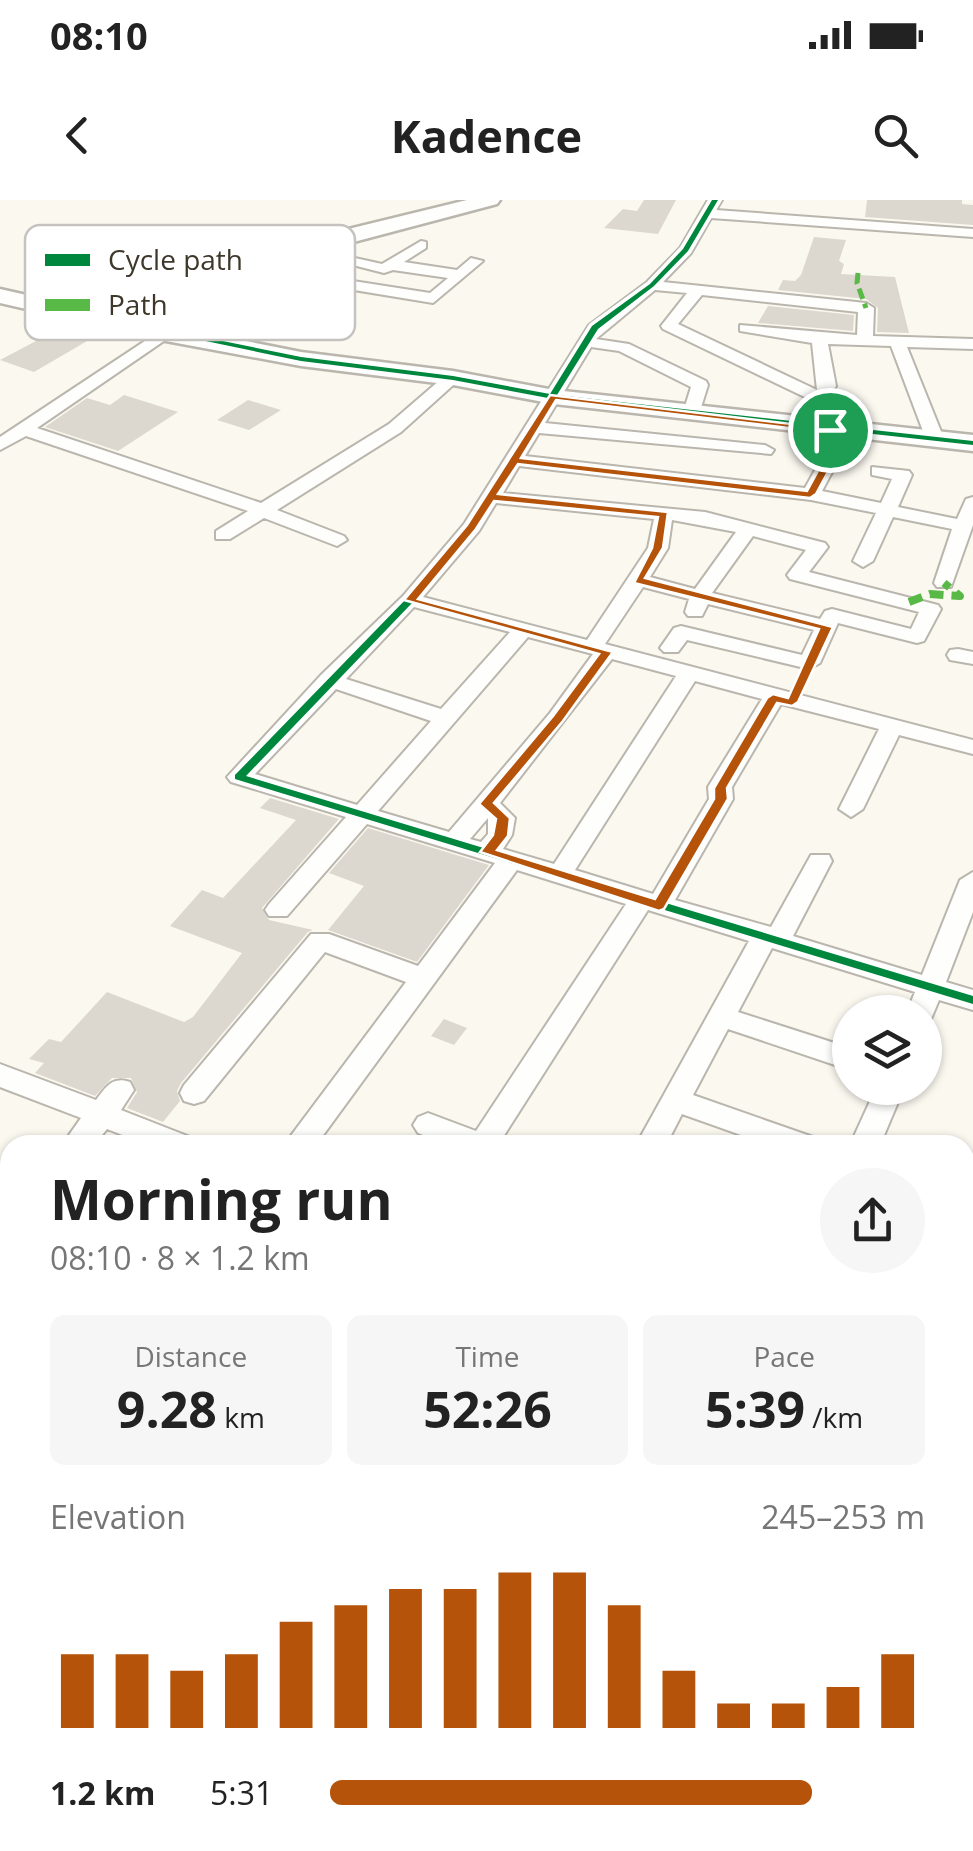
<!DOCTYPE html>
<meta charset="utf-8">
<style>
:root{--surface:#fff;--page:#f6f6f6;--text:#222;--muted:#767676;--accent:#b45309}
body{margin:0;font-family:"Open Sans",sans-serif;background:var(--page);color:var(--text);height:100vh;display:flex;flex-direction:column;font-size:38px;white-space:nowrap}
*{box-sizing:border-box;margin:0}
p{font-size:32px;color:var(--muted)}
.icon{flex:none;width:55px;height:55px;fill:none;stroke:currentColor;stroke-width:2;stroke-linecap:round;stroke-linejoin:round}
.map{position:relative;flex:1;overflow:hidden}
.drawer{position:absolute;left:0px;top:935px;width:975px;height:718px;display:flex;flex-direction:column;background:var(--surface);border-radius:30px 30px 0 0;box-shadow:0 2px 8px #0004}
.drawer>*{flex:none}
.fabs{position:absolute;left:832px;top:795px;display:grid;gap:20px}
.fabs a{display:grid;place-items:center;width:110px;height:110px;border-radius:50%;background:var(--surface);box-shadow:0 2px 8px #0004;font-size:50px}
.pin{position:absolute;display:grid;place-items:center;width:85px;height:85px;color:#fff;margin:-42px;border:5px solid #fff;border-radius:50%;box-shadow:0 2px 10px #0007}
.round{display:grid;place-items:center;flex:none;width:105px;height:105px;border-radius:52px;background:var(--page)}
.headline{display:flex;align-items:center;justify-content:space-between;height:170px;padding:0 50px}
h1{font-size:55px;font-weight:700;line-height:75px}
.figures{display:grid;grid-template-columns:repeat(3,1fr);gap:15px;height:170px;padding:10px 50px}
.figures div{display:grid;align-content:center;border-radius:15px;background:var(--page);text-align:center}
.figures b{font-size:50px;font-weight:700}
.figures small{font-size:28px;font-weight:400}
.figures p{font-size:28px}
.chart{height:280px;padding:20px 50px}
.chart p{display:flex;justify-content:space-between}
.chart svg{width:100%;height:180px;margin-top:10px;stroke:var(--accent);stroke-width:6}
ul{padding:0 50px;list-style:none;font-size:32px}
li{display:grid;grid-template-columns:160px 120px 1fr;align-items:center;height:75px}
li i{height:25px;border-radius:12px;background:var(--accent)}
.status{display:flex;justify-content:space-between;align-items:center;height:70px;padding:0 50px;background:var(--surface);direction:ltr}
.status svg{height:28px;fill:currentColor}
header{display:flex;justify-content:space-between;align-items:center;height:130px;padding:0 50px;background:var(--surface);font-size:45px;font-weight:700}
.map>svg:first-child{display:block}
</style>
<div class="status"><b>08:10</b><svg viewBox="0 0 49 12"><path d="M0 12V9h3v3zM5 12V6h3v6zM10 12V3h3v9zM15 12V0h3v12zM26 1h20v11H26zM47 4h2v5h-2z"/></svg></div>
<header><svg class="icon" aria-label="back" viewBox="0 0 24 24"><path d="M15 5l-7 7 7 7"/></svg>Kadence<svg class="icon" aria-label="search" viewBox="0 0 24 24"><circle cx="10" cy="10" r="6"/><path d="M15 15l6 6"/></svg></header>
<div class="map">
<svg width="973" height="1651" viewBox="0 0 973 1651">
<rect width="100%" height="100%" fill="#fbf8f0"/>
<path fill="#ddd8cf" d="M 644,0 L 676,0 L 658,34 L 604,28 L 623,9 L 637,11 Z
M 867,0 L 962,0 L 962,4 L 973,5 L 973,25 L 865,17 Z
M 814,37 L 846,40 L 839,61 L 844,64 L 841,74 L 895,77 L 909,133 L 877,132 L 878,108 L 866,99 L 778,90 L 783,80 L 795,81 L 801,75 Z
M 768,106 L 854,115 L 853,131 L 758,123 Z
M 60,124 L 94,137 L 34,172 L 0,160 L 36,141 L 29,138 Z
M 124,195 L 178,212 L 118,251 L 45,227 L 87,198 L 110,205 Z
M 248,200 L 281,210 L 249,230 L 217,220 Z
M 270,598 L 339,619 L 262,708 L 269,720 L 313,730 L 308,732 L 181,883 L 177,891 L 180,901 L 163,922 L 127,908 L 137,892 L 131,878 L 112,878 L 95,896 L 35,873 L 44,863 L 29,859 L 49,839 L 61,842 L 107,792 L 184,822 L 193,817 L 242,753 L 170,726 L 202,690 L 223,698 L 296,620 L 260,608 Z
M 368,628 L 489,665 L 417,762 L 328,730 L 364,686 L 329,673 Z
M 444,819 L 467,828 L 454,845 L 431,836 Z"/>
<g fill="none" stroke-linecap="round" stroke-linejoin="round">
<defs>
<path id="street" d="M 708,0 L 722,0 L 716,10 L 973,29 L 973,37 L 711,18 L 691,53 L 663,82 L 866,103 L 874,108 L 873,136 L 973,139 L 973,149 L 907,147 L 944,239 L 941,243 L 926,239 L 891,146 L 828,144 L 836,186 L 829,198 L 835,214 L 826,219 L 817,214 L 813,201 L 663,129 L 661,126 L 687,93 L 655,90 L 596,139 L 629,144 L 706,181 L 708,185 L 698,217 L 683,213 L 691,187 L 619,151 L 591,147 L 545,223 L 765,245 L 774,250 L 771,254 L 539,233 L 525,256 L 805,288 L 839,227 L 851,227 L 854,231 L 822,291 L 881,303 L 892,279 L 872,275 L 872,267 L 909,271 L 912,275 L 898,307 L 957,319 L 966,299 L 973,297 L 973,325 L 951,387 L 937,387 L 934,383 L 952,329 L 893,317 L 873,361 L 863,367 L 853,361 L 876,313 L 811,300 L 519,266 L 503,293 L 705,312 L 825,343 L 828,347 L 809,372 L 938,405 L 941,409 L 924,441 L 917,443 L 838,423 L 820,463 L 809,469 L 687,440 L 678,452 L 664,452 L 660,448 L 674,428 L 681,426 L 802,455 L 814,430 L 708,404 L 702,416 L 688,416 L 685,412 L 689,399 L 643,387 L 605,444 L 973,540 L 973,554 L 899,535 L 863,609 L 851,617 L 839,609 L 879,529 L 781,504 L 732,587 L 733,599 L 675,700 L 771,727 L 811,655 L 829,655 L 832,661 L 793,736 L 922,775 L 960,680 L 973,672 L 973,712 L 946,782 L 973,790 L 973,810 L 939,800 L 931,819 L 925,821 L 925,812 L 907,812 L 915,792 L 772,748 L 738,812 L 850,848 L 850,870 L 728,829 L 693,895 L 813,937 L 818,945 L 769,945 L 682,914 L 666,945 L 636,945 L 749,741 L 648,710 L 498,945 L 449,945 L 418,933 L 413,925 L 418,917 L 428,913 L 476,931 L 626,704 L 517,670 L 316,945 L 284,945 L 406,782 L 325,752 L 204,901 L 194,904 L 184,901 L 180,893 L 184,885 L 311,734 L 329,734 L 418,766 L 495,663 L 367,624 L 287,716 L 269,716 L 265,710 L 269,704 L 346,617 L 231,582 L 227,577 L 321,475 L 403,396 L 464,324 L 589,125 L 647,82 L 680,48 ZM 702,95 L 858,112 L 857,135 L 740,125 L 740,131 L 812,143 L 817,190 L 678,124 ZM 496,303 L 654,319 L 648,348 L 587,440 L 423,397 L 479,331 ZM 672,320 L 736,332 L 695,389 L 650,377 L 668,348 ZM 753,336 L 806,350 L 787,375 L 790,379 L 919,412 L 911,429 L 832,409 L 825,411 L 820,419 L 712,393 ZM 414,407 L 510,432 L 441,509 L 346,479 ZM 528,437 L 593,454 L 550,513 L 449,632 L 378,611 ZM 612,459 L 676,476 L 554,664 L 503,649 L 512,635 L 515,618 L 500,603 ZM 695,481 L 762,499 L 708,587 L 709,599 L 653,694 L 575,670 ZM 336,489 L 431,521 L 357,605 L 255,574 ZM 488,618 L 488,634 L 481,642 L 470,639 Z
M 421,41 L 426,42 L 426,48 L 404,62 L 457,70 L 471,58 L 483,61 L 433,103 L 232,70 L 225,66 L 232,62 L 430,93 L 448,78 L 393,70 L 384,73 L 294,50 L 301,46 L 382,64 Z
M 160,131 L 174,134 L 37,228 L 261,303 L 389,224 L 447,174 L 461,178 L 401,232 L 277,310 L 344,336 L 347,340 L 337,346 L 264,318 L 230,339 L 216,339 L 216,331 L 248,311 L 26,236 L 0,250 L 0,237 Z
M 958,449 L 973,452 L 973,464 L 950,460 L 947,455 L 950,450 Z
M 0,864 L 96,900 C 106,887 112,876 130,882 L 134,890 L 121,910 L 190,937 L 195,945 L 148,945 L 107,929 L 94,945 L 62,945 L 81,918 L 0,887 Z
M 876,888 L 904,888 L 880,945 L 850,945 Z
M 0,982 L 10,985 L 10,1011 L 0,1007 Z
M 10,1017 L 10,1053 L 0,1056 L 0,1021 Z
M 0,1127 L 10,1131 L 10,1161 L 0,1157 Z
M 965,1173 L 973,1176 L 973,1206 L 965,1203 Z
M 10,1334 L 10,1377 L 0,1381 L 0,1338 Z
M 0,1569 L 10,1573 L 10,1614 L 0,1610 Z
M 965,1569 L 973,1572 L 973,1613 L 965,1610 Z
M 76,1642 L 129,1642 L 133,1651 L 79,1651 Z
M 285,1642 L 326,1642 L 323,1651 L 281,1651 Z
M 579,1642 L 620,1642 L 617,1651 L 575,1651 Z"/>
<path id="secondary" d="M 467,0 L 500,0 L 497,4 L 301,56 L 80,108 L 301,152 L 453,171 L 554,190 L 973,235 L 973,251 L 554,204 L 453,185 L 301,166 L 166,141 L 0,103 L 0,89 L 53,101 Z"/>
</defs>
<use href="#street" stroke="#bab6ad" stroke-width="4"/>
<use href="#secondary" stroke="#bab6ad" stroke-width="5"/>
<use href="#street" fill="#fefefd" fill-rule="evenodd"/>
<use href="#secondary" fill="#fefefd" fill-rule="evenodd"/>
<path stroke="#58b947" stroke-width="5" stroke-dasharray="11 5" stroke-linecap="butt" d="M 858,73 L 857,83 L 866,108"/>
<path stroke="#58b947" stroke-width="8" stroke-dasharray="14 8" stroke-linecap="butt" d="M 909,402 L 930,394 L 960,396 L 944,383"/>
<defs>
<path id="cycleway" d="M 712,0 L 718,0 L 688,51 L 654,86 L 598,129 L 557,195 L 973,241 L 973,245 L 555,199 L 475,329 L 413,402 L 246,576 L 973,796 L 973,804 L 235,579 L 235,575 L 407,398 L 468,326 L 548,198 L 453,180 L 301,161 L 47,108 L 50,106 L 301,157 L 453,176 L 550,194 L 592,126 L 650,84 L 683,49 Z"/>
</defs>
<use href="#cycleway" stroke="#fff" stroke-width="7"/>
<use href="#cycleway" fill="#00873e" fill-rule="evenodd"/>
</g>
<path fill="#b45309" stroke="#fff" stroke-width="2.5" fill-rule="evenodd" d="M 550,195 L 850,231 L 816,294 L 810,298 L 518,264 L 498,294 L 668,312 L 663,348 L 645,378 L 833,427 L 798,502 L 792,506 L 777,503 L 727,588 L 728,599 L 664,709 L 659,711 L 480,652 L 493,635 L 496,619 L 479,604 L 553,516 L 599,454 L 404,400 L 467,325 ZM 556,200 L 830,233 L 838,234 L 807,291 L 521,258 ZM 494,301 L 658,317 L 652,348 L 634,383 L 819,429 L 788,498 L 773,494 L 767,498 L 714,588 L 714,599 L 655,699 L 497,650 L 508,636 L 510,618 L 494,603 L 563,521 L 613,452 L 418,399 L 476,329 Z"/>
<rect x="25" y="25" width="330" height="115" rx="15" fill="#fff" stroke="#c5c3bf" stroke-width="2.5"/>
<rect x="45" y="54" width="45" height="12" fill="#00873e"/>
<rect x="45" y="99" width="45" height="12" fill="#58b947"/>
<g font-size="28" fill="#3e382b">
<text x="108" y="70">Cycle path</text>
<text x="108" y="115">Path</text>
</g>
</svg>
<div class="fabs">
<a><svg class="icon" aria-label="layers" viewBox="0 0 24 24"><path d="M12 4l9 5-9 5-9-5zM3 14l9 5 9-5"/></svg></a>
</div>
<div class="pin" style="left:830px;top:230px;background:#1e9e55"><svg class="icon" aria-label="arrive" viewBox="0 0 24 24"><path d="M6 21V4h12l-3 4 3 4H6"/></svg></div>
<section class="drawer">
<div class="headline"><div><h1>Morning run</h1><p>08:10 · 8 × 1.2 km</p></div><a class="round"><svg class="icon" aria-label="share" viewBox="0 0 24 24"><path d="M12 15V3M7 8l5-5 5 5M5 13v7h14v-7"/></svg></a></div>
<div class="figures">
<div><p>Distance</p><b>9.28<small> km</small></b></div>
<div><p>Time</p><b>52:26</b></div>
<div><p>Pace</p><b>5:39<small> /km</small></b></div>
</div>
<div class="chart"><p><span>Elevation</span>245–253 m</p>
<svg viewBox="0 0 160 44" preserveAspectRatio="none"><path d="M5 44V26M15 44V26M25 44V30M35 44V26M45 44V18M55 44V14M65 44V10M75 44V10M85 44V6M95 44V6M105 44V14M115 44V30M125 44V38M135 44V38M145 44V34M155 44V26"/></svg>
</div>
<ul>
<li><b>1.2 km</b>5:31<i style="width:81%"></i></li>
</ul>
</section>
</div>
